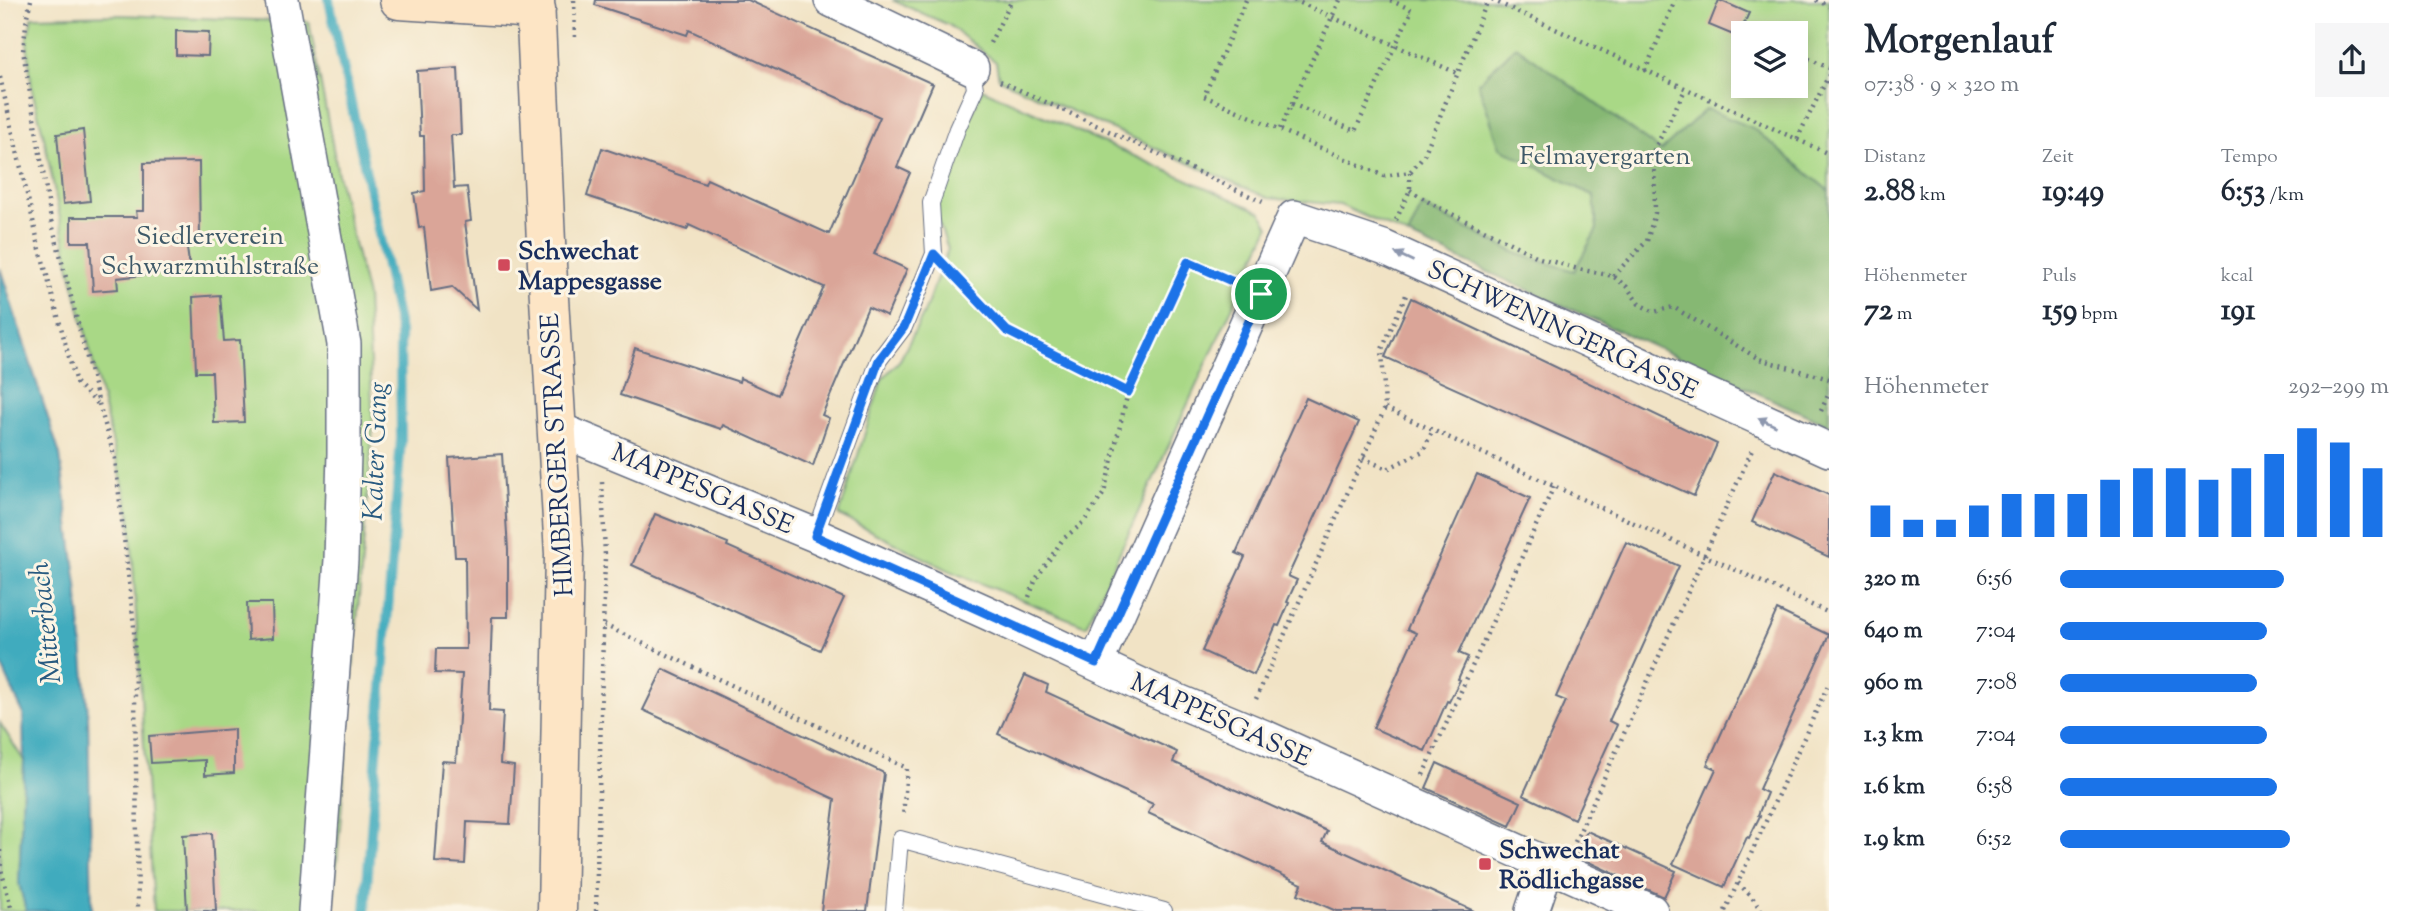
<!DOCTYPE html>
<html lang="de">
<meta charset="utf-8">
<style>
:root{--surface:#fff;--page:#f6f6f7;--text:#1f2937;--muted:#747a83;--accent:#1a73e8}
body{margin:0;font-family:"Sorts Mill Goudy",serif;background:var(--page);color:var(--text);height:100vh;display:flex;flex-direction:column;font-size:26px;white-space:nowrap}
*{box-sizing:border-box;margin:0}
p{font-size:23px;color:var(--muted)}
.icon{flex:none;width:38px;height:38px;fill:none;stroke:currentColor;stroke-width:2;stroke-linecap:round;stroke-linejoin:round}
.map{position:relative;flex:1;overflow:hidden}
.drawer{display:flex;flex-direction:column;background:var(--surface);width:595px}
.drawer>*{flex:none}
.tools{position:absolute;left:1731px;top:21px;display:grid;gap:14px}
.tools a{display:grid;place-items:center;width:77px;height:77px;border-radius:0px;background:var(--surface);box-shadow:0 4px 18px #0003;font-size:35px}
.pin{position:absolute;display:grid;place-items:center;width:60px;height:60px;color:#fff;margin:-30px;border:4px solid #fff;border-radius:50%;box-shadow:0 2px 7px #0007}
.round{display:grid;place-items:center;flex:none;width:74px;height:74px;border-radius:0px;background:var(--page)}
.headline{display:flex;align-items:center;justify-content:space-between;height:119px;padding:0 35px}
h1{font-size:38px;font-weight:700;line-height:52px}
.stats{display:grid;grid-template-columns:repeat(3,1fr);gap:10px;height:119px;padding:7px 35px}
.stats div{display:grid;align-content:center}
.stats b{font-size:30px;font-weight:700}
.stats small{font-size:19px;font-weight:400}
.stats p{font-size:19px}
.chart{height:196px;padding:14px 35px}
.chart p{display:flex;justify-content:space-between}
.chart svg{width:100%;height:126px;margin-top:7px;stroke:var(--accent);stroke-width:6}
ul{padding:0 35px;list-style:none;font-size:23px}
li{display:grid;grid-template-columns:112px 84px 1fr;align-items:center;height:52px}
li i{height:18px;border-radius:9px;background:var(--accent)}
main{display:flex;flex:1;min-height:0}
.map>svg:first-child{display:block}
</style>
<main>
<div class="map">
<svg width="1829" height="911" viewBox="0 0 1829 911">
<rect width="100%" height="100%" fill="#fcf5e5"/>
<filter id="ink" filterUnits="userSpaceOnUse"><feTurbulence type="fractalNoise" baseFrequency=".0143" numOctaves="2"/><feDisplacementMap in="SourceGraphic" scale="14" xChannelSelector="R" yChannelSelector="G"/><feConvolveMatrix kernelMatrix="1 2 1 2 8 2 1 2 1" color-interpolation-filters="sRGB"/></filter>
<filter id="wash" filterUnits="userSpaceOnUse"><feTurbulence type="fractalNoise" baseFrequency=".00686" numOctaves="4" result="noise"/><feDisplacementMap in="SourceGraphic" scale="28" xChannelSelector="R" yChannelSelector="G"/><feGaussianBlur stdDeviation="1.57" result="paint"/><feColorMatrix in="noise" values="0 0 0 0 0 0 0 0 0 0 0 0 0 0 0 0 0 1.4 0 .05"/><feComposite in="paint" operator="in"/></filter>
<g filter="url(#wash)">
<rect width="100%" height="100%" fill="#f1e3c5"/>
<path fill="#a9d886" stroke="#628472" stroke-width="2" fill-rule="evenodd" d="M 892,0 L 1829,0 L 1829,425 L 1340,205 L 1268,198 L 999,79 L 996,62 L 949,25 ZM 1743,33 L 1796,33 L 1796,86 L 1743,86 Z
M 119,15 L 309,22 L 340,185 L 367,297 L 373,427 L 333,911 L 154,911 L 130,514 L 70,269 L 44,137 L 32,90 L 27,41 L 32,17 Z
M 982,89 L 1261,212 L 1269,227 L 1086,626 L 950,571 L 839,515 L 882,379 L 900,360 L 924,313 L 948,249 L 935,212 Z
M 0,723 L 24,761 L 19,883 L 26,911 L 0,911 Z"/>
<path fill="#86b873" stroke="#507468" stroke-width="2" d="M 1516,46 L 1661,151 L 1706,109 L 1753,128 L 1829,191 L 1829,425 L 1408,236 L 1422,206 L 1518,254 L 1574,271 L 1597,229 L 1594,196 L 1500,148 L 1478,83 Z"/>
<path fill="#3fabbe" stroke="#2d6d8e" stroke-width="2" d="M 0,268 L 60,455 L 77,585 L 88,714 L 92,911 L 26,911 L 19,883 L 24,761 L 23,713 L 0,662 Z"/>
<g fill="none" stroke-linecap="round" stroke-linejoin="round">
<path stroke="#3fabbe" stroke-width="10" d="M 329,0 L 400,332 L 401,439 L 365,911"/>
</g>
<g id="blocks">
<path fill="#daa598" d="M 596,0 L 748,0 L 933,84 L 897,167 L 910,173 L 874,254 L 907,269 L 887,316 L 868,307 L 822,415 L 829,418 L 813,466 L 723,425 L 721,429 L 620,395 L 635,348 L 739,382 L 740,378 L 777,395 L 824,287 L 689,225 L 687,230 L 587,196 L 602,148 L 705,184 L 707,179 L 829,234 L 880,117 L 689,30 L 687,35 L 595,5 Z
M 1719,0 L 1749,13 L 1738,37 L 1709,25 Z
M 176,31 L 209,32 L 208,56 L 176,55 Z
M 458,68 L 461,135 L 451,135 L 454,188 L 467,187 L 471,221 L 465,222 L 477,310 L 452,287 L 431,291 L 424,227 L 419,228 L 414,193 L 425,191 L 424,136 L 420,136 L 417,71 Z
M 83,130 L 90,201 L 63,204 L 57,134 Z
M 199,162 L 200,241 L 186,241 L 190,270 L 117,278 L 118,289 L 93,291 L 90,242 L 71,242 L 71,217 L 137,217 L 136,211 L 144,211 L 144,163 Z
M 220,295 L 224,341 L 240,340 L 244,422 L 214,423 L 212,372 L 196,372 L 193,297 Z
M 1411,298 L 1717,444 L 1694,496 L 1385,357 Z
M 1306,398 L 1359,422 L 1288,576 L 1297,580 L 1287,602 L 1289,603 L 1279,626 L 1276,625 L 1254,675 L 1202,651 L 1245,557 L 1236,553 Z
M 502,454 L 508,550 L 508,617 L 492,617 L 489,711 L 503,712 L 500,764 L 514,766 L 510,824 L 467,822 L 465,864 L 435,862 L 442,761 L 456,762 L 462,674 L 435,673 L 436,649 L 466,649 L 465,557 L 455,557 L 449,458 Z
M 1775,471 L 1829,495 L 1829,557 L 1752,522 Z
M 1477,474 L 1530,498 L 1459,653 L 1468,657 L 1458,679 L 1460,680 L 1449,702 L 1447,701 L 1425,751 L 1373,728 L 1416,633 L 1407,629 Z
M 655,514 L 728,543 L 727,546 L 844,598 L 820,650 L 632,565 Z
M 1626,542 L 1679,566 L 1609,721 L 1617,725 L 1574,819 L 1523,795 L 1566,701 L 1556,697 Z
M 247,603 L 272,603 L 273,638 L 248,640 Z
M 1777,610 L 1829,635 L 1759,789 L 1767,793 L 1758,815 L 1760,816 L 1749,838 L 1747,837 L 1724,887 L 1673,864 L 1716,769 L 1707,765 Z
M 663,669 L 884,773 L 867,911 L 821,911 L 835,799 L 643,710 Z
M 1025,675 L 1048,685 L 1046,692 L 1177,752 L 1173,762 L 1327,831 L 1322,842 L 1474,911 L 1336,911 L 1298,894 L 1302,884 L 1148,813 L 1153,804 L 998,734 Z
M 234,729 L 234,773 L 205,775 L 205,760 L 151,763 L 149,736 Z
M 1437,763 L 1521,802 L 1510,826 L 1426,788 Z
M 1587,831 L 1676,871 L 1664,897 L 1576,856 Z
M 212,833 L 216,911 L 187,911 L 183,835 Z"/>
</g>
</g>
<g filter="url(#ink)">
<use href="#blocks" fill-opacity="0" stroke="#666e82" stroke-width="2"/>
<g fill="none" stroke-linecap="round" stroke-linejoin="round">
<defs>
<path id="lane" d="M 815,535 L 879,360 L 904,327 L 934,254 L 931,203 L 957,129 L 975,89 L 972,68
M 894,911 L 900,839 L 1164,911"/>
<path id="street" d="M 282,0 L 344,344 L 344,453 L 341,560 L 315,911
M 831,0 L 972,68
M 558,429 L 815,535 L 990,614 L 1154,691 L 1267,738 L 1651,911
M 1096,663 L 1294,217 L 1383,247 L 1829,450
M 1532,911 L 1548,864"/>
<path id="secondary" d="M 399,0 L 536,9
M 535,0 L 547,264 L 564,554 L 557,911"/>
</defs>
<use href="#lane" stroke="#666e82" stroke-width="18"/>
<use href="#street" stroke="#666e82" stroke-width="36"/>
<use href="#secondary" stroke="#666e82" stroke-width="41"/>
<path stroke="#666e82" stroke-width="4.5" stroke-dasharray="2 5" stroke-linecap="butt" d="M 31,0 L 27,16 L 23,51 L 51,220 L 99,404 L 115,459 L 134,626 L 138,911
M 574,0 L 575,40
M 1246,0 L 1204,96 L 1384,176 L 1410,172 L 1424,155 L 1488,0
M 1294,0 L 1459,74
M 1492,0 L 1829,154
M 1816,0 L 1829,6
M 990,43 L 1012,0
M 1796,53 L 1829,68
M 1645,71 L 1675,0
M 0,77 L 38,242 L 76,383 L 98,404
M 1000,81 L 1265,203
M 1292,104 L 1355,131 L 1412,10 L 1390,0
M 1280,129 L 1340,0
M 1797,139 L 1829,75
M 1410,190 L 1432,204 L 1540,258 L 1578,269 L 1613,276 L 1627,287 L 1639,304 L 1654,312 L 1673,307 L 1759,359 L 1829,379
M 1396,220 L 1410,190 L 1410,172
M 951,273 L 1007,331 L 1128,392 L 1188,262 L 1232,281
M 1613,276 L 1647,241 L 1655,213 L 1654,150 L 1685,90
M 1385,408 L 1829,613
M 1821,411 L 1829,393
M 1363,458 L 1387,469 L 1423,451 L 1433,430
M 1029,597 L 1036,579 L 1063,539 L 1083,523 L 1104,493 L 1128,392
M 604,625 L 907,768 L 903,816
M 1256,699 L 1385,408 L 1382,349 L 1407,293
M 1423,775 L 1554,486
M 1575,842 L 1753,448
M 0,850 L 1,869 L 12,911
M 1738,883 L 1752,897 L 1761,911
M 596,911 L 605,556 L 602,482
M 1725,911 L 1829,683"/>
<use href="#lane" stroke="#fff" stroke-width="16"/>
<use href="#street" stroke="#fff" stroke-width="33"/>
<use href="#secondary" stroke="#fde5c5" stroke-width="38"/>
</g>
<defs><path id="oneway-solid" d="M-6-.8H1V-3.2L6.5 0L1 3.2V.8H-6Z" transform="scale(1.75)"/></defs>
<g fill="#8d97ae">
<use href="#oneway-solid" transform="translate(1404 257) rotate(-155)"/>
<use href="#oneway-solid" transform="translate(1767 422) rotate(-155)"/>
</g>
</g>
<g fill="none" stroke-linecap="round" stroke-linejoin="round" filter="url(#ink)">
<defs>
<path id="route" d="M 934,254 L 1007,331 L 1128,392 L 1188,262 L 1261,294 L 1096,663 L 815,536 L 879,360 L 904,327 Z"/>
</defs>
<use href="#route" stroke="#fff" stroke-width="14"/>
<use href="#route" stroke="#1a73e8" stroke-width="9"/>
</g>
<g fill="#d1495b" stroke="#fcf5e5" stroke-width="2.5">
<rect x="497" y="258" width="14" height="14" rx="3.5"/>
<rect x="1478" y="857" width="14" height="14" rx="3.5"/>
</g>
<g text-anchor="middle" stroke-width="6" stroke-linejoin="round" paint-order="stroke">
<g font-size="26" fill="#3e5968" stroke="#fcf5e5">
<text x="1605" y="164">Felmayergarten</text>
<text x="210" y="244">Siedlerverein<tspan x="210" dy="30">Schwarzmühlstraße</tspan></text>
</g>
<g font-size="26" font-weight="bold" fill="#1b2f5e" stroke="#fcf5e5" text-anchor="start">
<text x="518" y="259">Schwechat<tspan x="518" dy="30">Mappesgasse</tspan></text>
<text x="1499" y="858">Schwechat<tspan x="1499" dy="30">Rödlichgasse</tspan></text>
</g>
<g font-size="26" fill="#1b2f5e" stroke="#fcf5e5">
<text transform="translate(1563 329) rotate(25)" y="9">SCHWENINGERGASSE</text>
<text transform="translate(556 455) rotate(-93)" y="9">HIMBERGER STRASSE</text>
<text transform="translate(703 488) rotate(23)" y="9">MAPPESGASSE</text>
<text transform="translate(1221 719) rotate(24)" y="9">MAPPESGASSE</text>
</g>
<g font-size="28" font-style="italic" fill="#285a80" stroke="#fcf5e5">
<text transform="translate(374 451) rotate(-88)" y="10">Kalter Gang</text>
<text transform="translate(44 623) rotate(-96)" y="10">Mitterbach</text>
</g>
</g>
</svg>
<div class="tools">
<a><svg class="icon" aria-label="layers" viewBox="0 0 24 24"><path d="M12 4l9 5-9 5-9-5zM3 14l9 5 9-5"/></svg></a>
</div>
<div class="pin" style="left:1261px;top:294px;background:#1e9e55"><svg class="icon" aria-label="arrive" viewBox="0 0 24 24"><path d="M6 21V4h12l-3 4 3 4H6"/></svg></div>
</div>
<section class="drawer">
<div class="headline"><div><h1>Morgenlauf</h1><p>07:38 · 9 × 320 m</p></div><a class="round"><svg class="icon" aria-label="share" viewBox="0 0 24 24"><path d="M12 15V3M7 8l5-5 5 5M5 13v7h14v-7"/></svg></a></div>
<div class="stats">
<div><p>Distanz</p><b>2.88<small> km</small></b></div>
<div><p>Zeit</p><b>19:49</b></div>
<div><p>Tempo</p><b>6:53<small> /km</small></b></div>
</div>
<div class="stats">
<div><p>Höhenmeter</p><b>72<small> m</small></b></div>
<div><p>Puls</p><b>159<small> bpm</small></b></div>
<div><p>kcal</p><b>191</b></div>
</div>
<div class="chart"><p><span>Höhenmeter</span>292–299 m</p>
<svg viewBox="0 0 160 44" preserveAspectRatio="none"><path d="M5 44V33M15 44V38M25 44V38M35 44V33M45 44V29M55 44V29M65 44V29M75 44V24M85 44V20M95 44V20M105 44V24M115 44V20M125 44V15M135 44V6M145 44V11M155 44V20"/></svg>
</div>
<ul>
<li><b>320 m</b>6:56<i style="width:68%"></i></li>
<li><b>640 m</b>7:04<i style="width:63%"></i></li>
<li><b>960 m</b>7:08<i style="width:60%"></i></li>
<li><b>1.3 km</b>7:04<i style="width:63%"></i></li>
<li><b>1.6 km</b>6:58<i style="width:66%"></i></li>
<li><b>1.9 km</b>6:52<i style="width:70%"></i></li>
</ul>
</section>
</main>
